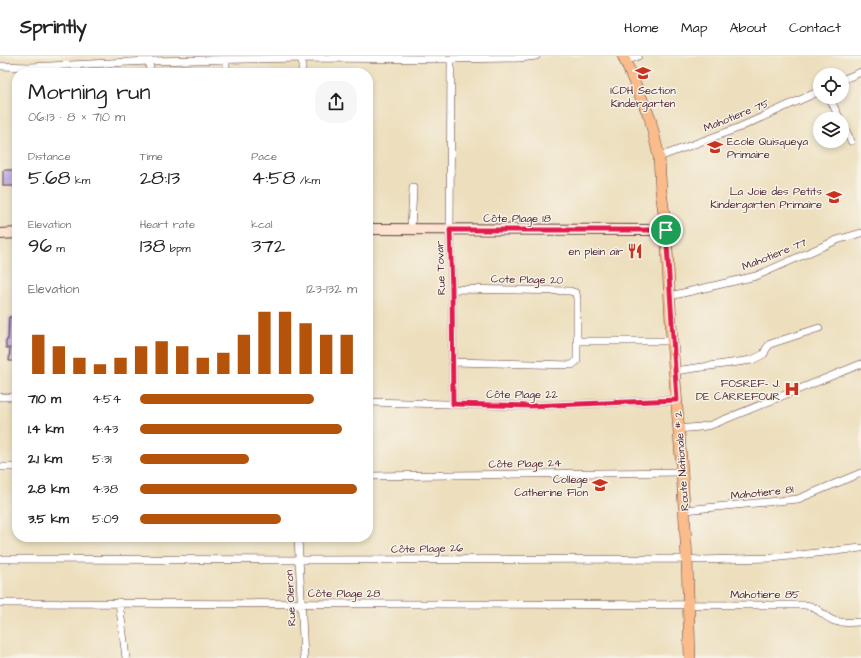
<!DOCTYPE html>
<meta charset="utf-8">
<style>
:root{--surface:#fff;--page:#f6f6f6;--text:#222;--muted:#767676;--line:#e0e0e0;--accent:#b45309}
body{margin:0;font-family:"Architects Daughter",sans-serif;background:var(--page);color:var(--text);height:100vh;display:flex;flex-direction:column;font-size:15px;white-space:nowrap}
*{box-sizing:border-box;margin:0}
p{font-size:13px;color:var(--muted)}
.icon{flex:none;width:22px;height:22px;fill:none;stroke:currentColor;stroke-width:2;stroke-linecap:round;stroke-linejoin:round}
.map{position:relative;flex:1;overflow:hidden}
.sheet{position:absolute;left:12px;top:12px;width:361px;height:474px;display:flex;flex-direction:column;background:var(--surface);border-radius:16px;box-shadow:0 2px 6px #0003}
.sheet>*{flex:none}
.tools{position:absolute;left:813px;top:12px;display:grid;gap:8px}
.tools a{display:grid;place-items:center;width:36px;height:36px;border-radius:50%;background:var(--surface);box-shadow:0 2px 6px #0003;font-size:20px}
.pin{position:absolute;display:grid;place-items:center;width:34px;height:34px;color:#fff;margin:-17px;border:2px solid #fff;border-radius:50%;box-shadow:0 1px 4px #0007}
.round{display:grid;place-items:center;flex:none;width:42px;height:42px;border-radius:16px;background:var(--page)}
.headline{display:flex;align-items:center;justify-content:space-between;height:68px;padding:0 16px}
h1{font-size:22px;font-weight:600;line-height:30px}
.figures{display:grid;grid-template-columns:repeat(3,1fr);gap:6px;height:68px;padding:4px 16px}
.figures div{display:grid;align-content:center}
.figures b{font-size:20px;font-weight:600}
.figures small{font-size:11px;font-weight:400}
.figures p{font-size:11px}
.chart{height:112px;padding:8px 16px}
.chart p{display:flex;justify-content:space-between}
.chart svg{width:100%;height:72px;margin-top:4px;stroke:var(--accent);stroke-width:6}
ul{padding:0 16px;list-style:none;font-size:13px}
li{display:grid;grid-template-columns:64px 48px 1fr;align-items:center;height:30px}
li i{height:10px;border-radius:5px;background:var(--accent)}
header{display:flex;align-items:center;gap:24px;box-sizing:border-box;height:56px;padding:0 20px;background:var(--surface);border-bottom:1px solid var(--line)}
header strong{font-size:19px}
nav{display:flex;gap:22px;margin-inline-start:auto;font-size:14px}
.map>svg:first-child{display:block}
</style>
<header>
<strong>Sprintly</strong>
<nav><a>Home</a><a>Map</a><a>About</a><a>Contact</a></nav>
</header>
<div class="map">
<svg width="861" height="602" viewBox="0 0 861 602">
<rect width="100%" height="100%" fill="#f7f3e8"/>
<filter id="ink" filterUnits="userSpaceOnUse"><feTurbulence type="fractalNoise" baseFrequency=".025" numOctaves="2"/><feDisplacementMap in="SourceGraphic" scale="8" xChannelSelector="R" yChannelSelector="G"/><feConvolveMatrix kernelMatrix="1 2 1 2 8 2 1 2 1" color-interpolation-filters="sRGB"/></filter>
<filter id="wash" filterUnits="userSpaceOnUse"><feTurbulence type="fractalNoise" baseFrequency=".012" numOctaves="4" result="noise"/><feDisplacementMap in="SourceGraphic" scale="16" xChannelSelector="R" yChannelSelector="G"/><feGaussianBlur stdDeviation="0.9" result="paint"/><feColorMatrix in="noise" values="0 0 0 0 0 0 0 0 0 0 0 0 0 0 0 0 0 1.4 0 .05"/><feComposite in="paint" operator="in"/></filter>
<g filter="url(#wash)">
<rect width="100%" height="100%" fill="#eddfbd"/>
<g id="blocks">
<path fill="#ac98de" d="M 3,114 L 17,114 L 17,130 L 3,130 Z
M 9,261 L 17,261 L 17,305 L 9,305 L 10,292 L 6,292 L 6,284 L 8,284 Z"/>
</g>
</g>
<g filter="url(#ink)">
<use href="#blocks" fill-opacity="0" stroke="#623c41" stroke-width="1"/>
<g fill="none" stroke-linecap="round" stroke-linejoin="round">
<defs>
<path id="street" d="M 451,3 L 450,174 L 452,233 L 453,348
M 149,5 L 150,17
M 226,5 L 226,17
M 626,5 L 638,0
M 0,10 L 30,11 L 149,5 L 302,2 L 451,3 L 520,2 L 536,0
M 302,17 L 302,2
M 842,24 L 861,16
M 829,41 L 840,63
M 842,67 L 851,85
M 659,101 L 738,72 L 820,35
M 411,174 L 413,132
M 452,233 L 570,235 L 576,237 L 577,243 L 577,305 L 572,309 L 453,306
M 670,240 L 756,220 L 837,184 L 861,177
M 577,285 L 672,285
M 675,315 L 752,304 L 764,298 L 766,293 L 770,288 L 819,272
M 0,341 L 17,341
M 368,346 L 530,350 L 677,344
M 678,373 L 700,371 L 711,369 L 861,308
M 0,411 L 17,411
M 368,420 L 682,416
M 685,454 L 798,443 L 861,417
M 298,481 L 304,602
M 0,503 L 299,504 L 687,503 L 700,504 L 772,502 L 861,492
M 119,546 L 126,602
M 0,547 L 805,549 C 817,550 822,559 832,564 C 841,568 852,566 861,566"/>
<path id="secondary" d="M 368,173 L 666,174
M 0,178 L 17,177"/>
<path id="primary" d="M 623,0 L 650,62 L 659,101 L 661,135 L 666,174 L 672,285 L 682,416 L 687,503 L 690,602"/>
</defs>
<use href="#street" stroke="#623c41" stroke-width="8"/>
<use href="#secondary" stroke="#623c41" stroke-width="12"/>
<use href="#primary" stroke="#623c41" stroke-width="12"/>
<use href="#street" stroke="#fff" stroke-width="7"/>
<use href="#secondary" stroke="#fde4d1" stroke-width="10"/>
<use href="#primary" stroke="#fabc8b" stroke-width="11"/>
</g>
</g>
<g fill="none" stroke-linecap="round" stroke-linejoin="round" filter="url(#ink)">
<defs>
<path id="route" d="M 450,174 L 666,174 L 677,344 L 530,350 L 453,348 L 452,233 Z"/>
</defs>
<use href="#route" stroke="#fff" stroke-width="8"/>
<use href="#route" stroke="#e11d48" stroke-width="5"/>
</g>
<defs>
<symbol id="school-bare" viewBox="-9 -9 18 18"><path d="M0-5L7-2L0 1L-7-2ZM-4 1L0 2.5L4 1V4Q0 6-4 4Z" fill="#c8321e" stroke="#f7f3e8" stroke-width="2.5" paint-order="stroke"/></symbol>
<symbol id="restaurant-bare" viewBox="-9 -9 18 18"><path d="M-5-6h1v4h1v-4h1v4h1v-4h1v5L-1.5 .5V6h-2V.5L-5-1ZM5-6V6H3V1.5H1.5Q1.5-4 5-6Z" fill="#c8321e" stroke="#f7f3e8" stroke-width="2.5" paint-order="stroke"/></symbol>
<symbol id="hospital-bare" viewBox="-9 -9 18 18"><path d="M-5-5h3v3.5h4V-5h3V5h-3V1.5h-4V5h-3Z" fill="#c8321e" stroke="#f7f3e8" stroke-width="2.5" paint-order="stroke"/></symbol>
</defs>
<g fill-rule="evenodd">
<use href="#school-bare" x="632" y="6" width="22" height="22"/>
<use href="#school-bare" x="704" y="80" width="22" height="22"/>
<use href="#school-bare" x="823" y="130" width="22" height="22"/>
<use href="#restaurant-bare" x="624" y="184" width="22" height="22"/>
<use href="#hospital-bare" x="781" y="322" width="22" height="22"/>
<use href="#school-bare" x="589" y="418" width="22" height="22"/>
</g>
<g text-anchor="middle" stroke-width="3" stroke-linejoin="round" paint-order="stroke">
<g font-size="11" fill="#4a1f2b" stroke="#f7f3e8" text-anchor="end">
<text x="643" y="38" text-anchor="middle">ICDH Section<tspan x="643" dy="13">Kindergarten</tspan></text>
<text x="727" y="89" text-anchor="start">Ecole Quisqueya<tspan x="727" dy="13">Primaire</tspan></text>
<text x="822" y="139">La Joie des Petits<tspan x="822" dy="13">Kindergarten Primaire</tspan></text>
<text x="623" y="199">en plein air</text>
<text x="780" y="331">FOSREF- J.<tspan x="780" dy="13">DE CARREFOUR</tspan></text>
<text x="588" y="427">College<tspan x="588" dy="13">Catherine Flon</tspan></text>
</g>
<g font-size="11" fill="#4a1f2b" stroke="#f7f3e8">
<text transform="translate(736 59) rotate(-22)" y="4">Mahotiere 75</text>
<text x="517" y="166">Côte Plage 18</text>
<text transform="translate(774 198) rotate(-22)" y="4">Mahotiere 77</text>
<text transform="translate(440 212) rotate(-92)" y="4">Rue Tovar</text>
<text transform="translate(527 223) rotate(1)" y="4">Cote Plage 20</text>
<text x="522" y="342">Côte Plage 22</text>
<text transform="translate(681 405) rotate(-94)" y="4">Route Nationale # 2</text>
<text transform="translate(525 407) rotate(-1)" y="4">Côte Plage 24</text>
<text transform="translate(762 436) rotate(-6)" y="4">Mahotiere 81</text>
<text transform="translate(427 492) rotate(-1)" y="4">Côte Plage 26</text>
<text x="344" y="541">Côte Plage 28</text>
<text x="765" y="542">Mahotiere 85</text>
<text transform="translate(290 542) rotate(-93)" y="4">Rue Oleron</text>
</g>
</g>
</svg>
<div class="tools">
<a><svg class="icon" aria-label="locate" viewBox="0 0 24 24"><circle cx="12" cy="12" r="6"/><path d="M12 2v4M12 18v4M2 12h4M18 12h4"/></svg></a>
<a><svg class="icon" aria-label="layers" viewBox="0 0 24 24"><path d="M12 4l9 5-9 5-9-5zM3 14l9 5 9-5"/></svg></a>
</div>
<div class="pin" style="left:666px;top:174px;background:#1e9e55"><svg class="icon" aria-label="arrive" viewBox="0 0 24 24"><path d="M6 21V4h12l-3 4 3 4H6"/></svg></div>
<section class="sheet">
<div class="headline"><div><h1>Morning run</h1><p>06:13 · 8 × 710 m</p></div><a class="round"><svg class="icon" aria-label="share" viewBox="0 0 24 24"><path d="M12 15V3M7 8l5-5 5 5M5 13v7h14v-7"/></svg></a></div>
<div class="figures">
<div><p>Distance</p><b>5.68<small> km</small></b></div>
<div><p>Time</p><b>28:13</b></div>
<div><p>Pace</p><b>4:58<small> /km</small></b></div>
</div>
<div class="figures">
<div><p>Elevation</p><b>96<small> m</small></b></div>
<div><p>Heart rate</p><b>138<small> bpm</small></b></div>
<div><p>kcal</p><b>372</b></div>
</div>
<div class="chart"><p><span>Elevation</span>123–132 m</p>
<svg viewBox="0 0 160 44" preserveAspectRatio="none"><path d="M5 44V20M15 44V27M25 44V34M35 44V38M45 44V34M55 44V27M65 44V24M75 44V27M85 44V34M95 44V31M105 44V20M115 44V6M125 44V6M135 44V13M145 44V20M155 44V20"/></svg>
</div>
<ul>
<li><b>710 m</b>4:54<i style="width:80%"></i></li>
<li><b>1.4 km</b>4:43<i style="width:93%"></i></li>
<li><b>2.1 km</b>5:31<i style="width:50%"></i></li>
<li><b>2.8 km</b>4:38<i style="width:100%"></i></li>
<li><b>3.5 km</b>5:09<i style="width:65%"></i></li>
</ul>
</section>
</div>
